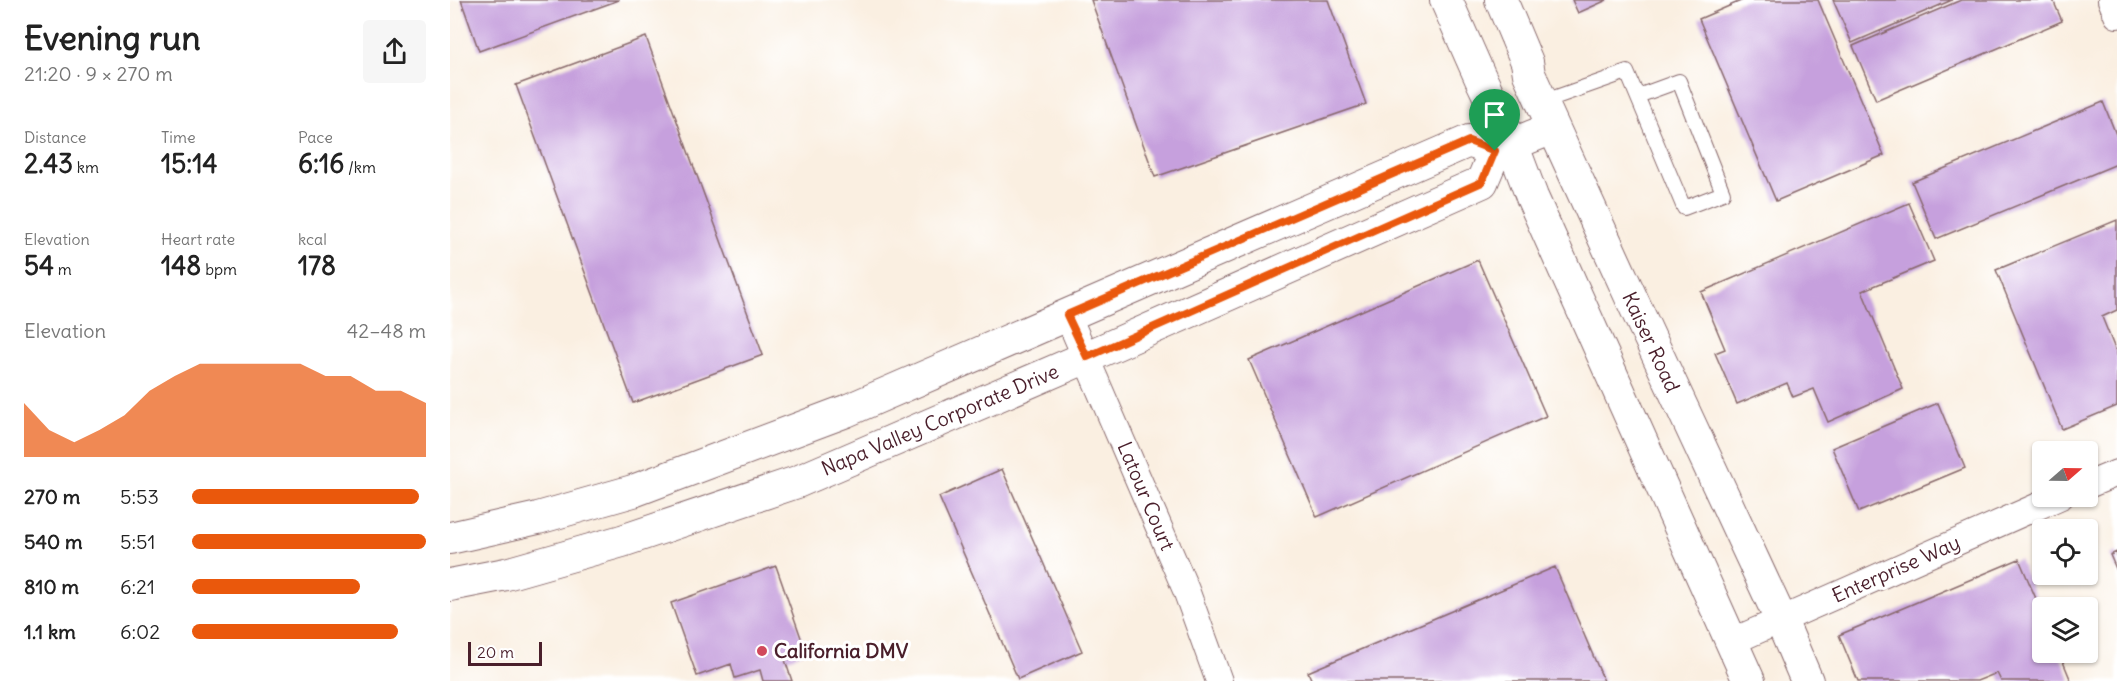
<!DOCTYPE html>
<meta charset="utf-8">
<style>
:root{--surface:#fff;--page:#f6f6f6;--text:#222;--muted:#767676;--accent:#ea580c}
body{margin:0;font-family:Delius,sans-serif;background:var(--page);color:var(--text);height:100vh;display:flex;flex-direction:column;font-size:22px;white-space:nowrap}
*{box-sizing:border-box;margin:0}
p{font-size:20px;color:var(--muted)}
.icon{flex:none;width:33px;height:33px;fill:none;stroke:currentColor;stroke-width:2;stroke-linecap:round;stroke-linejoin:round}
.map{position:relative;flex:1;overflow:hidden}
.drawer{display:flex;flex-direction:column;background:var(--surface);width:450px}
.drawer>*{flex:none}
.needle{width:39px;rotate:70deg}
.controls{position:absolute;left:1582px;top:441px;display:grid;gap:12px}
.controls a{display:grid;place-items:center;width:66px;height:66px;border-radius:6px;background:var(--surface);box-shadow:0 2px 4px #0004;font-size:30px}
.scale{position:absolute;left:18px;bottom:15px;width:74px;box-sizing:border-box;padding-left:6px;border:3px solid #4a1f2b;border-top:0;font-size:16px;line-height:21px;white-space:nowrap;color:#4a1f2b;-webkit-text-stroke:4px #fff;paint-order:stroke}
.pin{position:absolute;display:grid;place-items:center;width:51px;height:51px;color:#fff;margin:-62px -26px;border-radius:50% 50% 50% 0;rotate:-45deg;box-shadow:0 0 6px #0007}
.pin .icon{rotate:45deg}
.round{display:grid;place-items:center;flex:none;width:63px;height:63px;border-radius:6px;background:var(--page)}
.overview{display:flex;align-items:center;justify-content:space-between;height:102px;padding:0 24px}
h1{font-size:33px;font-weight:700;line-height:45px}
.metrics{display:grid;grid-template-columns:repeat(3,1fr);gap:9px;height:102px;padding:6px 24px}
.metrics div{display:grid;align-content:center}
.metrics b{font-size:26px;font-weight:700}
.metrics small{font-size:16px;font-weight:400}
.metrics p{font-size:16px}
.chart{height:168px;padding:12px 24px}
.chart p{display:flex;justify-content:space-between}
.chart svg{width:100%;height:108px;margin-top:6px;fill:var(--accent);opacity:.7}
ul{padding:0 24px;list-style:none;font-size:20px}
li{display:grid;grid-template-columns:96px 72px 1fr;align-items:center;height:45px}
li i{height:15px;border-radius:8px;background:var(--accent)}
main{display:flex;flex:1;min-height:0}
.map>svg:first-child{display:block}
</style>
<main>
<section class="drawer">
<div class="overview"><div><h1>Evening run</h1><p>21:20 · 9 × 270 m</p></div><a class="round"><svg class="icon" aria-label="share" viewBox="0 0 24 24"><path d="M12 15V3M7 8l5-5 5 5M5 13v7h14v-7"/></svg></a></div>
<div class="metrics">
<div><p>Distance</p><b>2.43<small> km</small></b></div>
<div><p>Time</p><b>15:14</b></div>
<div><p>Pace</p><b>6:16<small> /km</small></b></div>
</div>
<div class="metrics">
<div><p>Elevation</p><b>54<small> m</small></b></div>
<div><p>Heart rate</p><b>148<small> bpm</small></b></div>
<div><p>kcal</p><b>178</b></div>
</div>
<div class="chart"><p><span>Elevation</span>42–48 m</p>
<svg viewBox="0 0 160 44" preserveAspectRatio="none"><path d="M0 44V22L10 33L20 38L30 33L40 27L50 17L60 11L70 6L80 6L90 6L100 6L110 6L120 11L130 11L140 17L150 17L160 22V44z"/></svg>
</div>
<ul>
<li><b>270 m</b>5:53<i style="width:97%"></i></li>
<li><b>540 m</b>5:51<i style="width:100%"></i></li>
<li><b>810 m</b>6:21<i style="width:72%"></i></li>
<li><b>1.1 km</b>6:02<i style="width:88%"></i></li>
</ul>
</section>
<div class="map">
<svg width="1667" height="681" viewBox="0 0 1667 681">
<rect width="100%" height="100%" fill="#fff"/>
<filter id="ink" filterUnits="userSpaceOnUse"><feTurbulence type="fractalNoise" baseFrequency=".0167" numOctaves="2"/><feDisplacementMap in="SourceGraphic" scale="12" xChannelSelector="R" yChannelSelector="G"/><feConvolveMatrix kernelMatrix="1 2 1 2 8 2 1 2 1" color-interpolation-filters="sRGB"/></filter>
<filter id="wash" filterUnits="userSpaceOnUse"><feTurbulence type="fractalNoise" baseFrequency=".008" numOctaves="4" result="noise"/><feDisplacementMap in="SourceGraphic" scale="24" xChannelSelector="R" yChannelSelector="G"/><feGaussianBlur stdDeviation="1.35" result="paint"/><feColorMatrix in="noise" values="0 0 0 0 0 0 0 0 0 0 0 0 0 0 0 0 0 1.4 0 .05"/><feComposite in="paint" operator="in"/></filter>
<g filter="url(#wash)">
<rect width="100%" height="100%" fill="#faefe1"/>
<g id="blocks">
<path fill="#c6a0dd" d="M 11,0 L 169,0 L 29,51 Z
M 641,0 L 878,0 L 916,104 L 705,177 Z
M 1122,0 L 1157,0 L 1128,13 Z
M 1293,0 L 1368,0 L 1434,155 L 1326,201 L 1249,19 Z
M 1383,0 L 1502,0 L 1402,43 Z
M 1511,0 L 1603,0 L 1612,21 L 1426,100 L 1403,46 Z
M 196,37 L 313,355 L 183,403 L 66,85 Z
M 1653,102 L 1667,137 L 1667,164 L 1486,239 L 1462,182 Z
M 1459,203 L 1484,261 L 1412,291 L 1453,389 L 1378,422 L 1364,389 L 1343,397 L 1337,383 L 1287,404 L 1265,353 L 1275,349 L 1251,292 Z
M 1667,220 L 1667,310 L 1652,317 L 1667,354 L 1667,406 L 1612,429 L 1546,270 Z
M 1028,260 L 1096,416 L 867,517 L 799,360 Z
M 1488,403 L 1515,468 L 1409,512 L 1382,448 Z
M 552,469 L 632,651 L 568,679 L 489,497 Z
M 1667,552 L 1667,571 L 1660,555 Z
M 1569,559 L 1593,615 L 1593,652 L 1609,652 L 1621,681 L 1551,681 L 1547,673 L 1527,681 L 1408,681 L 1389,635 Z
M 326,566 L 356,652 L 335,660 L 342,681 L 313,681 L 310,670 L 285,678 L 281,664 L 247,676 L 221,603 Z
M 1105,567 L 1154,681 L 862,681 L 858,672 Z"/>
</g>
</g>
<g filter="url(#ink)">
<use href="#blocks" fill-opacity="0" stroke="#88686b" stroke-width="1.5"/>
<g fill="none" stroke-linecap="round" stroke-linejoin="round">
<defs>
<path id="service" d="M 1092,102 L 1177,72 L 1234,208 L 1273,193 L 1229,81 L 1188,96"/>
<path id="minor" d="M 1661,0 L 1667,15
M 617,314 L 736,590 L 769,681
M 1638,485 L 1667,473
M 1281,642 L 1611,496"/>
<path id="tertiary" d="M 996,0 L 1030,77 L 1062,144 L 1082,197 L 1299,681
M 1051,0 L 1077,62 L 1079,74 L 1184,304 L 1331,620 L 1357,681
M 0,538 L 88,518 L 183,491 L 396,411 L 1019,141 L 1045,151 L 1103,128
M 0,585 L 56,574 L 172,541 L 347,482 L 637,357 L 1032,182 L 1045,151"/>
</defs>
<use href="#service" stroke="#88686b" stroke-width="16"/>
<use href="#minor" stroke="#88686b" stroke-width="28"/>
<use href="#tertiary" stroke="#88686b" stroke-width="34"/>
<use href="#service" stroke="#fff" stroke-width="14"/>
<use href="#minor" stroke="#fff" stroke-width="26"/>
<use href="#tertiary" stroke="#fff" stroke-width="32"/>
</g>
</g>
<g fill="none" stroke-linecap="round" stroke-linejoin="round" filter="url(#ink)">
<defs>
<path id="route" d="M 1019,141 L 1045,151 L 1032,182 L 637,357 L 617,315 Z"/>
</defs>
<use href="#route" stroke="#fff" stroke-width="12"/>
<use href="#route" stroke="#ea580c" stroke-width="8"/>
</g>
<circle fill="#d1495b" stroke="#fff" stroke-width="2" cx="312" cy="651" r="6"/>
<g text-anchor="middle" stroke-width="6" stroke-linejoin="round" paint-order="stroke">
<g font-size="20" fill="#4a1f2b" stroke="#fff">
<text transform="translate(1201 342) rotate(65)" y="7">Kaiser Road</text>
<text transform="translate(490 420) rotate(-23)" y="7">Napa Valley Corporate Drive</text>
<text transform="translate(696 496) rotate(67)" y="7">Latour Court</text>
<text transform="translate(1446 569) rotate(-24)" y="7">Enterprise Way</text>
</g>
<g font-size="20" font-weight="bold" fill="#4a1f2b" stroke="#fff" text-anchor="start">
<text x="324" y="658">California DMV</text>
</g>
</g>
</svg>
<div class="controls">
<a><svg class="needle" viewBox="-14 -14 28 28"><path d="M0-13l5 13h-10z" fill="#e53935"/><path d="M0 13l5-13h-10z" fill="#767676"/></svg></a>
<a><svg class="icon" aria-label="locate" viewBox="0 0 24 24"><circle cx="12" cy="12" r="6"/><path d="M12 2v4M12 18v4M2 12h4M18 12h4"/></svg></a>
<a><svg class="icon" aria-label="layers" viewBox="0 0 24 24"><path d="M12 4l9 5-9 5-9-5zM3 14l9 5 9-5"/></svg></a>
</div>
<div class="scale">20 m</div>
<div class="pin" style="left:1045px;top:151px;background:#1e9e55"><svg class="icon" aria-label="arrive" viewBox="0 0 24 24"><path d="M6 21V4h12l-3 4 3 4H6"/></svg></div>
</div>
</main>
